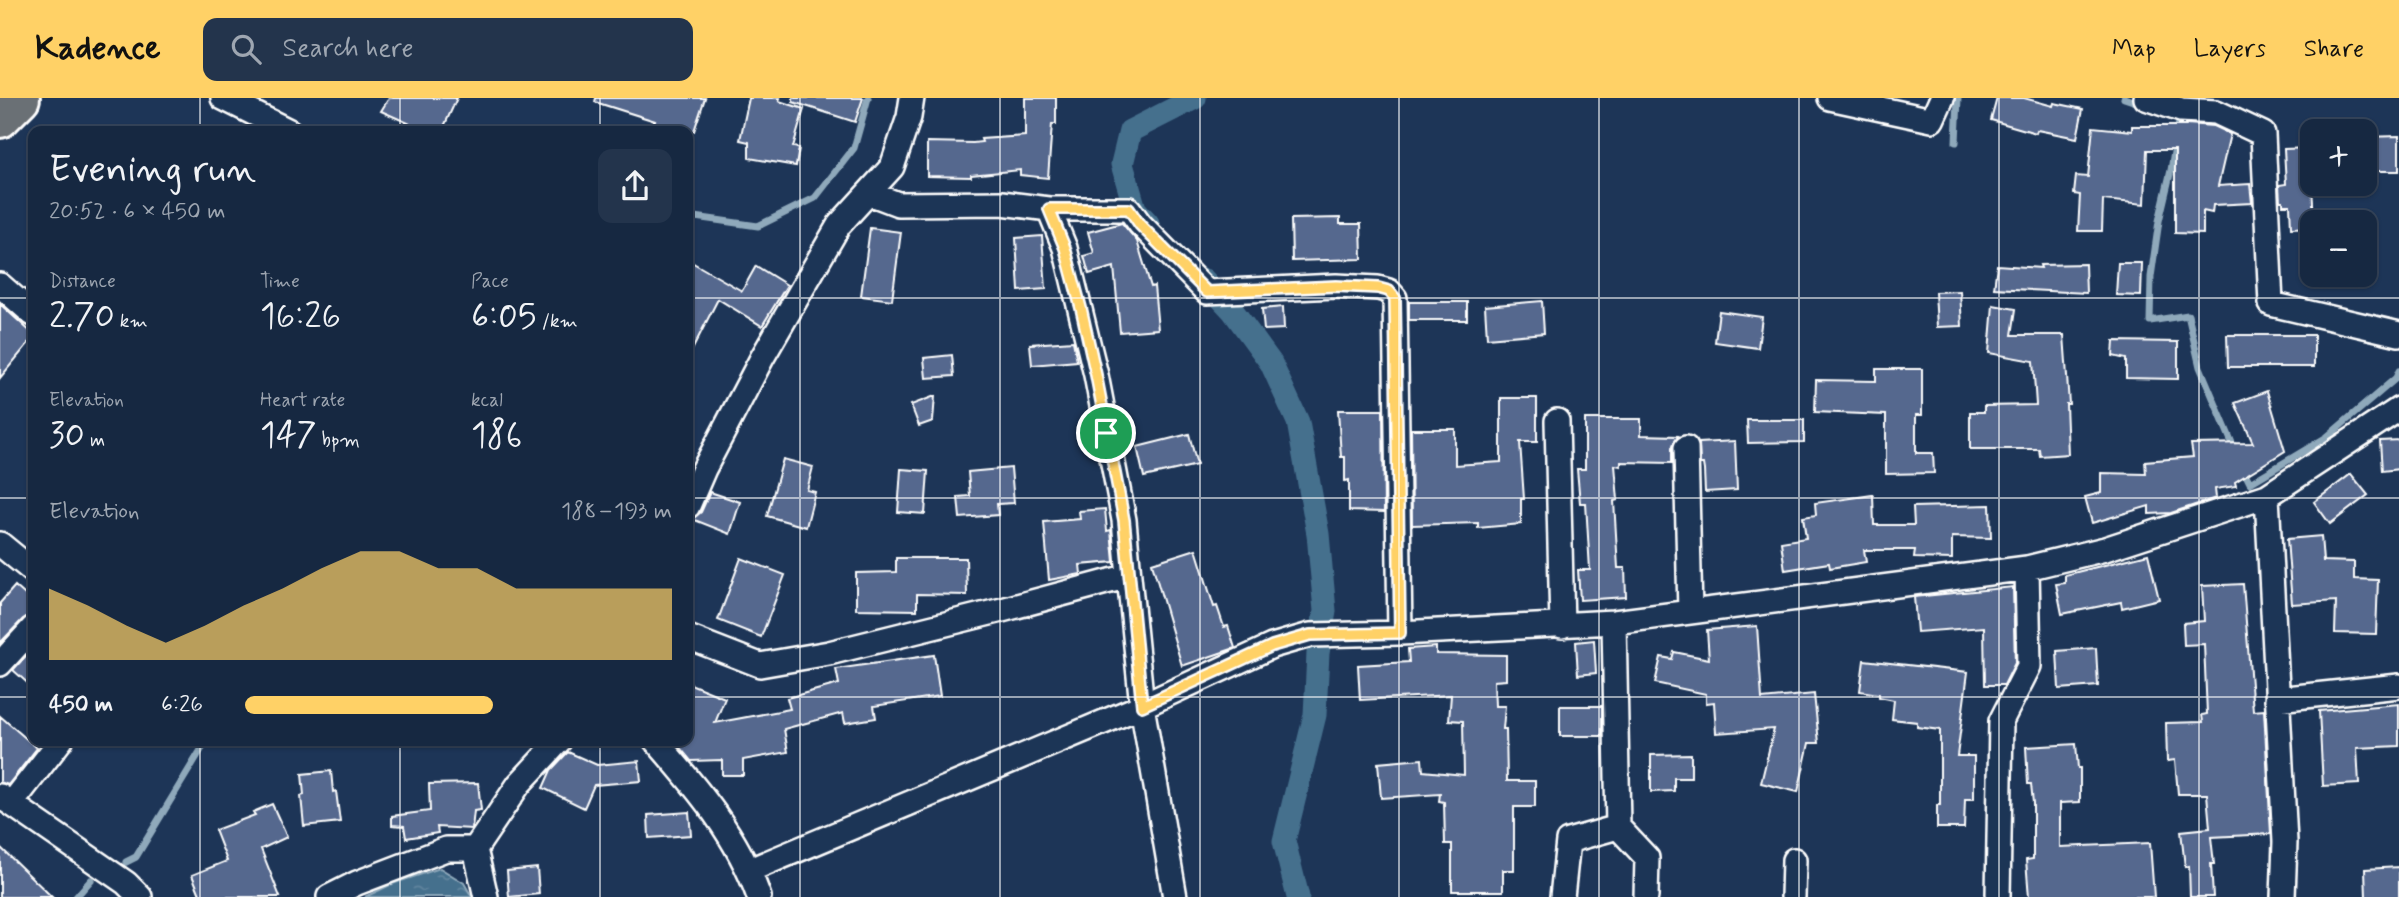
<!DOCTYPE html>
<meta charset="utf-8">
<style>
:root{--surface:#162841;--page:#23344c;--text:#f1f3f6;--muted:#9ea6b1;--line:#35445a;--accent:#ffd166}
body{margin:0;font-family:Mynerve,sans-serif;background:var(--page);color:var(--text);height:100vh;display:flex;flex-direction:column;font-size:26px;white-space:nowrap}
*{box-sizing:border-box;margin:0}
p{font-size:23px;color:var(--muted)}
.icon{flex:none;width:38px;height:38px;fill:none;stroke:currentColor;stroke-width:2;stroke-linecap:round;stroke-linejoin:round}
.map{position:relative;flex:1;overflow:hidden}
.side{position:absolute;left:28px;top:28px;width:665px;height:620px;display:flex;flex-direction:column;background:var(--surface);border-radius:14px;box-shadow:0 2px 5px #0004,0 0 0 2px var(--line)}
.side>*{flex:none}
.controls{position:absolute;left:2300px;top:21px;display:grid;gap:14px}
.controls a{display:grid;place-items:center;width:77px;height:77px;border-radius:14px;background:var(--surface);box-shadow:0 2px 5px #0004,0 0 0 2px var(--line);font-size:35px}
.pin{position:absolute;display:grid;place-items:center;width:60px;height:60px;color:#fff;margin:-30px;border:4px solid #fff;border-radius:50%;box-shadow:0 2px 7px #0007}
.round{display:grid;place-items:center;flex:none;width:74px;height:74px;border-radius:14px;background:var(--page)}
.headline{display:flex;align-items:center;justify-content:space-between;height:119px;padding:0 21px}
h1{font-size:38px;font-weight:600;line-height:52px}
.metrics{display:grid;grid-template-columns:repeat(3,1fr);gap:10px;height:119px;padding:7px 21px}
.metrics div{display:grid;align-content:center}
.metrics b{font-size:35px;font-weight:600}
.metrics small{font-size:19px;font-weight:400}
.metrics p{font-size:19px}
.chart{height:196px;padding:14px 21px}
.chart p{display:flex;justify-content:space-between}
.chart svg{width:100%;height:126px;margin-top:7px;fill:var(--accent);opacity:.7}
ul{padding:0 21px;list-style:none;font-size:23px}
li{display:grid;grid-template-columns:112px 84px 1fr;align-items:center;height:52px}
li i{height:18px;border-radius:9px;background:var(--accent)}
header{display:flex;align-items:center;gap:42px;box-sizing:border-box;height:98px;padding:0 35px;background:var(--accent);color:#111}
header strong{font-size:33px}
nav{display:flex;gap:38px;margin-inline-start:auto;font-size:24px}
.search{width:490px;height:63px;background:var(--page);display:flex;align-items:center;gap:18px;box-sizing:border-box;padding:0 24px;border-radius:14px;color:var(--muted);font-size:26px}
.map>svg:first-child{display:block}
</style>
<header>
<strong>Kadence</strong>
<div class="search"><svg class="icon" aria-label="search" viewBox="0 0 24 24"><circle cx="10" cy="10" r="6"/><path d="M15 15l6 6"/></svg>Search here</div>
<nav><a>Map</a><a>Layers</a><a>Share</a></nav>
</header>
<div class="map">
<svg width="2399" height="799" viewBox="0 0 2399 799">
<defs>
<pattern id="water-ripples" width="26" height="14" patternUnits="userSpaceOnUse" patternTransform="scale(1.75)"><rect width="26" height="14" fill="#456f8d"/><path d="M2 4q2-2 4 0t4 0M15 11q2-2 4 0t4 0" fill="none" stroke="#61859e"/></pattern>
</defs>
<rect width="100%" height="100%" fill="#1d3557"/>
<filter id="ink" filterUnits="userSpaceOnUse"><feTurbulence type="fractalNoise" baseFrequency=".0143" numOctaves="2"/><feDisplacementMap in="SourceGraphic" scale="14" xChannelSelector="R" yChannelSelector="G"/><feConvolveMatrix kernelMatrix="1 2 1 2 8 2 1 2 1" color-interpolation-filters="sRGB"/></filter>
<g filter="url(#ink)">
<path fill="url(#water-ripples)" stroke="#8fa9bb" stroke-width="2" d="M 440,770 L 464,785 L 472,799 L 365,799 L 392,786 Z"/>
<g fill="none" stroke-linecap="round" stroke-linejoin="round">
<path stroke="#8fa9bb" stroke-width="7" d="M 2124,0 L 2145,7
M 2176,17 L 2180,18 L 2171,72 L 2159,123 L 2151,179 L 2150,223 L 2188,217 L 2200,269 L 2235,352
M 1956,44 L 1958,0
M 688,118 L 758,128 L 815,100 L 854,50 L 868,0
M 2242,369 L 2250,385 L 2327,339 L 2396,280 L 2399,273
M 126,764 L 136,759 L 207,642
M 76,799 L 91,782"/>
<path stroke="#456f8d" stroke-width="23" d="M 1148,125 L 1135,111 L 1122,66 L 1130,33 L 1195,0
M 1204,182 L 1233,213 L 1271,265 L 1298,324 L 1318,436 L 1325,513 L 1318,555 L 1315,617 L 1284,743 L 1298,799"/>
</g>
<path fill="#54678e" stroke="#fff" stroke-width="2" d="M 389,0 L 457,0 L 442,33 L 426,33 L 381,13 Z
M 596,0 L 705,0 L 694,33 L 651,33 L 655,23 L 595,4 Z
M 749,0 L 780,0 L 779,3 L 804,11 L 793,49 L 799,50 L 796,68 L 749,60 L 749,44 L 740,42 Z
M 793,0 L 863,0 L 855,24 L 793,4 Z
M 1025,0 L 1056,0 L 1056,26 L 1052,26 L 1048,80 L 1020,77 L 1020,72 L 971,77 L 971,79 L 927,78 L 927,44 L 973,45 L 982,44 L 981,41 L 1025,38 Z
M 1997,0 L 2024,0 L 2053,8 L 2054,5 L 2083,11 L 2077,40 L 2037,32 L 2036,35 L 1991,22 Z
M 2187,26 L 2213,28 L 2230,36 L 2218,88 L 2250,86 L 2252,105 L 2213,107 L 2212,115 L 2203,113 L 2203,136 L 2175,135 L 2175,52 L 2147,52 L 2145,106 L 2103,102 L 2102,133 L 2078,133 L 2080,97 L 2074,96 L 2076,78 L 2088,79 L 2093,29 L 2132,33 L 2132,28 L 2186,28 Z
M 2399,38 L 2399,73 L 2364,73 L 2364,39 Z
M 2310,50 L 2314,124 L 2312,124 L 2312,129 L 2291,130 L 2290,107 L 2283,107 L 2283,103 L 2280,103 L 2279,87 L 2286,86 L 2284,51 Z
M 1340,120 L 1340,126 L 1361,126 L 1362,161 L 1292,163 L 1291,121 Z
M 1122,125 L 1137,143 L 1151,189 L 1154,188 L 1158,231 L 1120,234 L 1114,169 L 1089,176 L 1084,158 L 1094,155 L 1088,134 Z
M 870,130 L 901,134 L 892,202 L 861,198 Z
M 1042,138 L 1046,191 L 1019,193 L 1016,140 Z
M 688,162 L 742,193 L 756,168 L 787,187 L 762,228 L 718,201 L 688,260 Z
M 2118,165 L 2142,165 L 2141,198 L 2116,197 Z
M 2085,166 L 2086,195 L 1994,190 L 1997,167 L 2041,170 L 2040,167 Z
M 1960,193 L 1962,228 L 1937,229 L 1935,194 Z
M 1542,203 L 1544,235 L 1487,240 L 1485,208 Z
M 1409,204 L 1467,204 L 1467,222 L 1409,222 Z
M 0,206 L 33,236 L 33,240 L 0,280 Z
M 1993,207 L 2016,211 L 2012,237 L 2064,237 L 2069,306 L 2066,306 L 2068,356 L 2040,358 L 2039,351 L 1970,351 L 1970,314 L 1984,314 L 1984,308 L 2036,307 L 2033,263 L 1989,255 Z
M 1283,209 L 1284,231 L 1264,232 L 1262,211 Z
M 1719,213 L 1762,219 L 1758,250 L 1715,244 Z
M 2227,237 L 2314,237 L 2314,269 L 2228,269 Z
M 1073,243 L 1077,263 L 1032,267 L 1030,246 Z
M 2114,243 L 2178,244 L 2178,281 L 2126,280 L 2126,261 L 2113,258 Z
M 952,257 L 954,278 L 926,280 L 924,260 Z
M 1876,271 L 1922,271 L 1922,317 L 1916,317 L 1916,355 L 1933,355 L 1934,375 L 1886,376 L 1886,317 L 1815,314 L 1816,282 L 1876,283 Z
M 2267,293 L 2285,353 L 2235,384 L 2236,388 L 2215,391 L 2216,400 L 2171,415 L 2149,416 L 2149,408 L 2092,425 L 2085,399 L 2101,395 L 2101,375 L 2146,376 L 2145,363 L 2193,359 L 2191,346 L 2253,345 L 2235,305 Z
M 935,298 L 933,323 L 919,328 L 911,307 Z
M 1501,300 L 1537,300 L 1537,344 L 1520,344 L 1524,401 L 1521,401 L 1521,426 L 1478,430 L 1478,425 L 1412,427 L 1411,331 L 1455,331 L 1455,367 L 1501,364 Z
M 1338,312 L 1383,312 L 1384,414 L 1349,413 L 1349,382 L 1345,383 L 1345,359 L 1341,359 Z
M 1585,321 L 1641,321 L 1641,337 L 1678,338 L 1672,350 L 1672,365 L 1621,364 L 1621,368 L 1615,367 L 1618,402 L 1614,403 L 1618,470 L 1625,470 L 1626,499 L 1580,502 L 1578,472 L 1590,472 L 1586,405 L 1580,405 L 1577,371 L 1585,371 Z
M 1747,322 L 1804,322 L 1804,344 L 1748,345 Z
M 1189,336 L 1197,367 L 1144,379 L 1137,349 Z
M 2399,342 L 2399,371 L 2382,373 L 2380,343 Z
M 1735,343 L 1737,392 L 1705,394 L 1704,372 L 1703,366 L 1700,366 L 1699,345 Z
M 783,361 L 813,369 L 807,392 L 815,394 L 806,429 L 767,418 Z
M 1011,370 L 1014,405 L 997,406 L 998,417 L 960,420 L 958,399 L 970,398 L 968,374 Z
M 901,371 L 928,373 L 925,416 L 898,414 Z
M 2351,376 L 2368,397 L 2330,426 L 2314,404 Z
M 710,394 L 740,404 L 730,436 L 692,421 L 701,414 Z
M 1873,397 L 1874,427 L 1914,427 L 1913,409 L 1990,407 L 1991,440 L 1952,439 L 1952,461 L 1914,460 L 1915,452 L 1864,452 L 1866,464 L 1830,470 L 1829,465 L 1785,472 L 1781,444 L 1806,440 L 1803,419 L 1816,417 L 1815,405 Z
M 1105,411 L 1107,433 L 1111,432 L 1114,464 L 1080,467 L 1081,476 L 1049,482 L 1044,424 L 1080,421 L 1079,413 Z
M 2321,438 L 2323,463 L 2354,464 L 2354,481 L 2378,482 L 2376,536 L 2335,535 L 2336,503 L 2292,506 L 2287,441 Z
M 1196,451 L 1214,509 L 1217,508 L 1224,529 L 1228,528 L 1235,550 L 1182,568 L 1152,465 Z
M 2148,456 L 2159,501 L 2122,510 L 2121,504 L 2062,516 L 2056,486 L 2065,485 L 2065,477 Z
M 741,460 L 785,477 L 761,539 L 718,522 Z
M 896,460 L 966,460 L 967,497 L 917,496 L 917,512 L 856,511 L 856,475 L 896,474 Z
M 2243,486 L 2253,613 L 2264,612 L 2271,736 L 2211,739 L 2214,766 L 2211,766 L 2213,799 L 2190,799 L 2189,768 L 2185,769 L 2181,733 L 2210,730 L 2207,696 L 2178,696 L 2175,662 L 2167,663 L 2166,625 L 2203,624 L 2202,617 L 2207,616 L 2204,546 L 2184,547 L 2183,525 L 2204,523 L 2202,488 Z
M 15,488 L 33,504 L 33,516 L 23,521 L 0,545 L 0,505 Z
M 2013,489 L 2015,565 L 2004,587 L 1985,587 L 1984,529 L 1917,534 L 1914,499 Z
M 1757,528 L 1762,601 L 1814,596 L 1819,645 L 1809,645 L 1798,694 L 1761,685 L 1774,631 L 1716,635 L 1714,604 L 1706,605 L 1706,596 L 1655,585 L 1661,559 L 1672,561 L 1674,554 L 1709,561 L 1707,532 Z
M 1594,542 L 1596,575 L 1578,577 L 1576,544 Z
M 1436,549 L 1436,556 L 1506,557 L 1506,582 L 1494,583 L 1495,608 L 1505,608 L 1503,631 L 1506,631 L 1507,683 L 1535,683 L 1535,709 L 1514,709 L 1514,772 L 1503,772 L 1503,793 L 1452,793 L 1452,746 L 1445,746 L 1444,704 L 1439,703 L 1440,696 L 1381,700 L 1378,665 L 1422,661 L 1423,673 L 1464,677 L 1463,623 L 1449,622 L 1451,597 L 1360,602 L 1358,567 L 1409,564 L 1408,551 Z
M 33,550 L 33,590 L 13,572 Z
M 2096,550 L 2098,588 L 2059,591 L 2057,553 Z
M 934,557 L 940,598 L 874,608 L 876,620 L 845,625 L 843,615 L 784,631 L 788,654 L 743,662 L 743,677 L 722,677 L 722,662 L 691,663 L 676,645 L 676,642 L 688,642 L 688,585 L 725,600 L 715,625 L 790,611 L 787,600 L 839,586 L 836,571 Z
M 1864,562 L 1968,574 L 1957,658 L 1974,658 L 1974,701 L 1965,701 L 1964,730 L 1937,730 L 1937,707 L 1940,707 L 1940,632 L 1917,629 L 1917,624 L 1892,621 L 1894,602 L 1879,599 L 1879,596 L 1860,593 Z
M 2399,606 L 2399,648 L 2357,650 L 2359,686 L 2323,688 L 2319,613 Z
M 1560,608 L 1602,608 L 1602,638 L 1560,638 Z
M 0,618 L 37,650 L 8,687 L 0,684 Z
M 2076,646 L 2078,670 L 2080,670 L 2080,704 L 2060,705 L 2060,749 L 2150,745 L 2154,799 L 2029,799 L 2026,762 L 2033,761 L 2033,705 L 2031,686 L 2028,686 L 2026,649 Z
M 568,654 L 597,667 L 639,663 L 641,683 L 594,687 L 584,710 L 543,690 L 551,672 Z
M 1691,656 L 1691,680 L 1674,680 L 1674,693 L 1651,694 L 1651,657 Z
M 331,673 L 333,694 L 336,693 L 340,724 L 304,728 L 301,698 L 304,697 L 302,676 Z
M 478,685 L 481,712 L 474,713 L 472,731 L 437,729 L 438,735 L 406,740 L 404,728 L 392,727 L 392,718 L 430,713 L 429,686 Z
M 272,706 L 287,739 L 261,751 L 280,799 L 201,799 L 192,777 L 227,763 L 215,732 L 255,717 L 253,714 Z
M 689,714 L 691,737 L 649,740 L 648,717 Z
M 0,749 L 52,799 L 0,799 Z
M 2399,769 L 2399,799 L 2366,799 L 2365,771 Z
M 537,770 L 539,796 L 509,799 L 507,773 Z"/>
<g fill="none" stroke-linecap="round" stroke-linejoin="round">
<defs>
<path id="street" d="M 223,0 L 289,33
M 1830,0 L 1932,22 L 1942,0
M 2146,0 L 2181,12 L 2216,14 L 2263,36 L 2271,206 L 2399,236
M 1049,111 L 1129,111 L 1140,126 L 1207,194 L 1336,188 L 1378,190 L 1389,193 L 1395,200 L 1400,535 L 1614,524 L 2027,470 L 2105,451 L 2267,398 L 2399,311
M 0,187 L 33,216
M 1557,323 L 1562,528
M 1686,350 L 1690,514
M 2267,398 L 2285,744 L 2283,799
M 688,408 L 704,371 L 762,260 L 839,127 L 892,69 L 909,19 L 912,0
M 0,446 L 33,473
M 1129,478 L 1142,608 L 1175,799
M 1614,524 L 1618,729 L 1647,760 L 1646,799
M 688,539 L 760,567 L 829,555 L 1002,512 L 1129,478 L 1124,422 L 1096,277 L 1065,150 L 1049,111 L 1002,105 L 898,106 L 869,95
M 0,566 L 33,530
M 2277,601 L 2399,588
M 655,642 C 697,690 738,738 759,799
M 0,698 L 126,785 L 140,799
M 12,705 L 61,642
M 475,751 L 486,799
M 750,772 L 1142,608 L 1272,548 L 1310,537 L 1400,535
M 329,799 L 357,785 L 446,751 L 475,751 L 519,686 L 560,642
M 1562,799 L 1568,743 L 1618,729
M 1793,799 L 1794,762
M 1998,799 L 2001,623 L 2029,568 L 2027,470"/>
<path id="highway" d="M 0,20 L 20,0"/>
</defs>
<use href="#street" stroke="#fff" stroke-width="28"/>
<use href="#highway" stroke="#fff" stroke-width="44"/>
<use href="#street" stroke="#1d3557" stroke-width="23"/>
<use href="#highway" stroke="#6b6f75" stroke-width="38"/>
</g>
</g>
<g fill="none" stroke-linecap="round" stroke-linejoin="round" filter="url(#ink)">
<defs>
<path id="route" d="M 1049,111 L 1129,111 L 1140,127 L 1207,194 L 1336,188 L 1378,190 L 1389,193 L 1395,200 L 1400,535 L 1310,537 L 1272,548 L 1142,608 L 1124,422 L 1096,277 L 1081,210 L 1065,150 Z"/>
</defs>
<use href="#route" stroke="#fff" stroke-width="14"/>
<use href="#route" stroke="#ffd166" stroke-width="9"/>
</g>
<path fill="none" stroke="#fff" stroke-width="2" stroke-opacity="0.55" d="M 200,0 L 200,33M 400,0 L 400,33M 600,0 L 600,33M 800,0 L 800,799M 1000,0 L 1000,799M 1200,0 L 1200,799M 1399,0 L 1399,799M 1599,0 L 1599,799M 1799,0 L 1799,799M 1999,0 L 1999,799M 2199,0 L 2199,799M 0,200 L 33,200M 688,200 L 2399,200M 0,400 L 33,400M 688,400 L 2399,400M 0,599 L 33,599M 688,599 L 2399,599M 200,642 L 200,799M 400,642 L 400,799M 600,642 L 600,799"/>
</svg>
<div class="controls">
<a>+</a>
<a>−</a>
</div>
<div class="pin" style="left:1106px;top:335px;background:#1e9e55"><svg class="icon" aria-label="arrive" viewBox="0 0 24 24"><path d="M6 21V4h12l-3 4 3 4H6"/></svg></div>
<section class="side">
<div class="headline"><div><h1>Evening run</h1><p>20:52 · 6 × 450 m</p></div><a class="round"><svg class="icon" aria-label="share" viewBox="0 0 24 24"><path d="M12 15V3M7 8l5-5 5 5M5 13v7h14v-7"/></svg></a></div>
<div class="metrics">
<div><p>Distance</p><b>2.70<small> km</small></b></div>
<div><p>Time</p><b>16:26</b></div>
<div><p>Pace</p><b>6:05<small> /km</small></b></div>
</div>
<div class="metrics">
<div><p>Elevation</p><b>30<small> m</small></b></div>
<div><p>Heart rate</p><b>147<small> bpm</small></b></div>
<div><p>kcal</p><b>186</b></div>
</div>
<div class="chart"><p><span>Elevation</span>188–193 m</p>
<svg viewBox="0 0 160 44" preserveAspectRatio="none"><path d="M0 44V19L10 25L20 32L30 38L40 32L50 25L60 19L70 12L80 6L90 6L100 12L110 12L120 19L130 19L140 19L150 19L160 19V44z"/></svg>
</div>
<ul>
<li><b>450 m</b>6:26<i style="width:58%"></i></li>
</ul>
</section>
</div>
